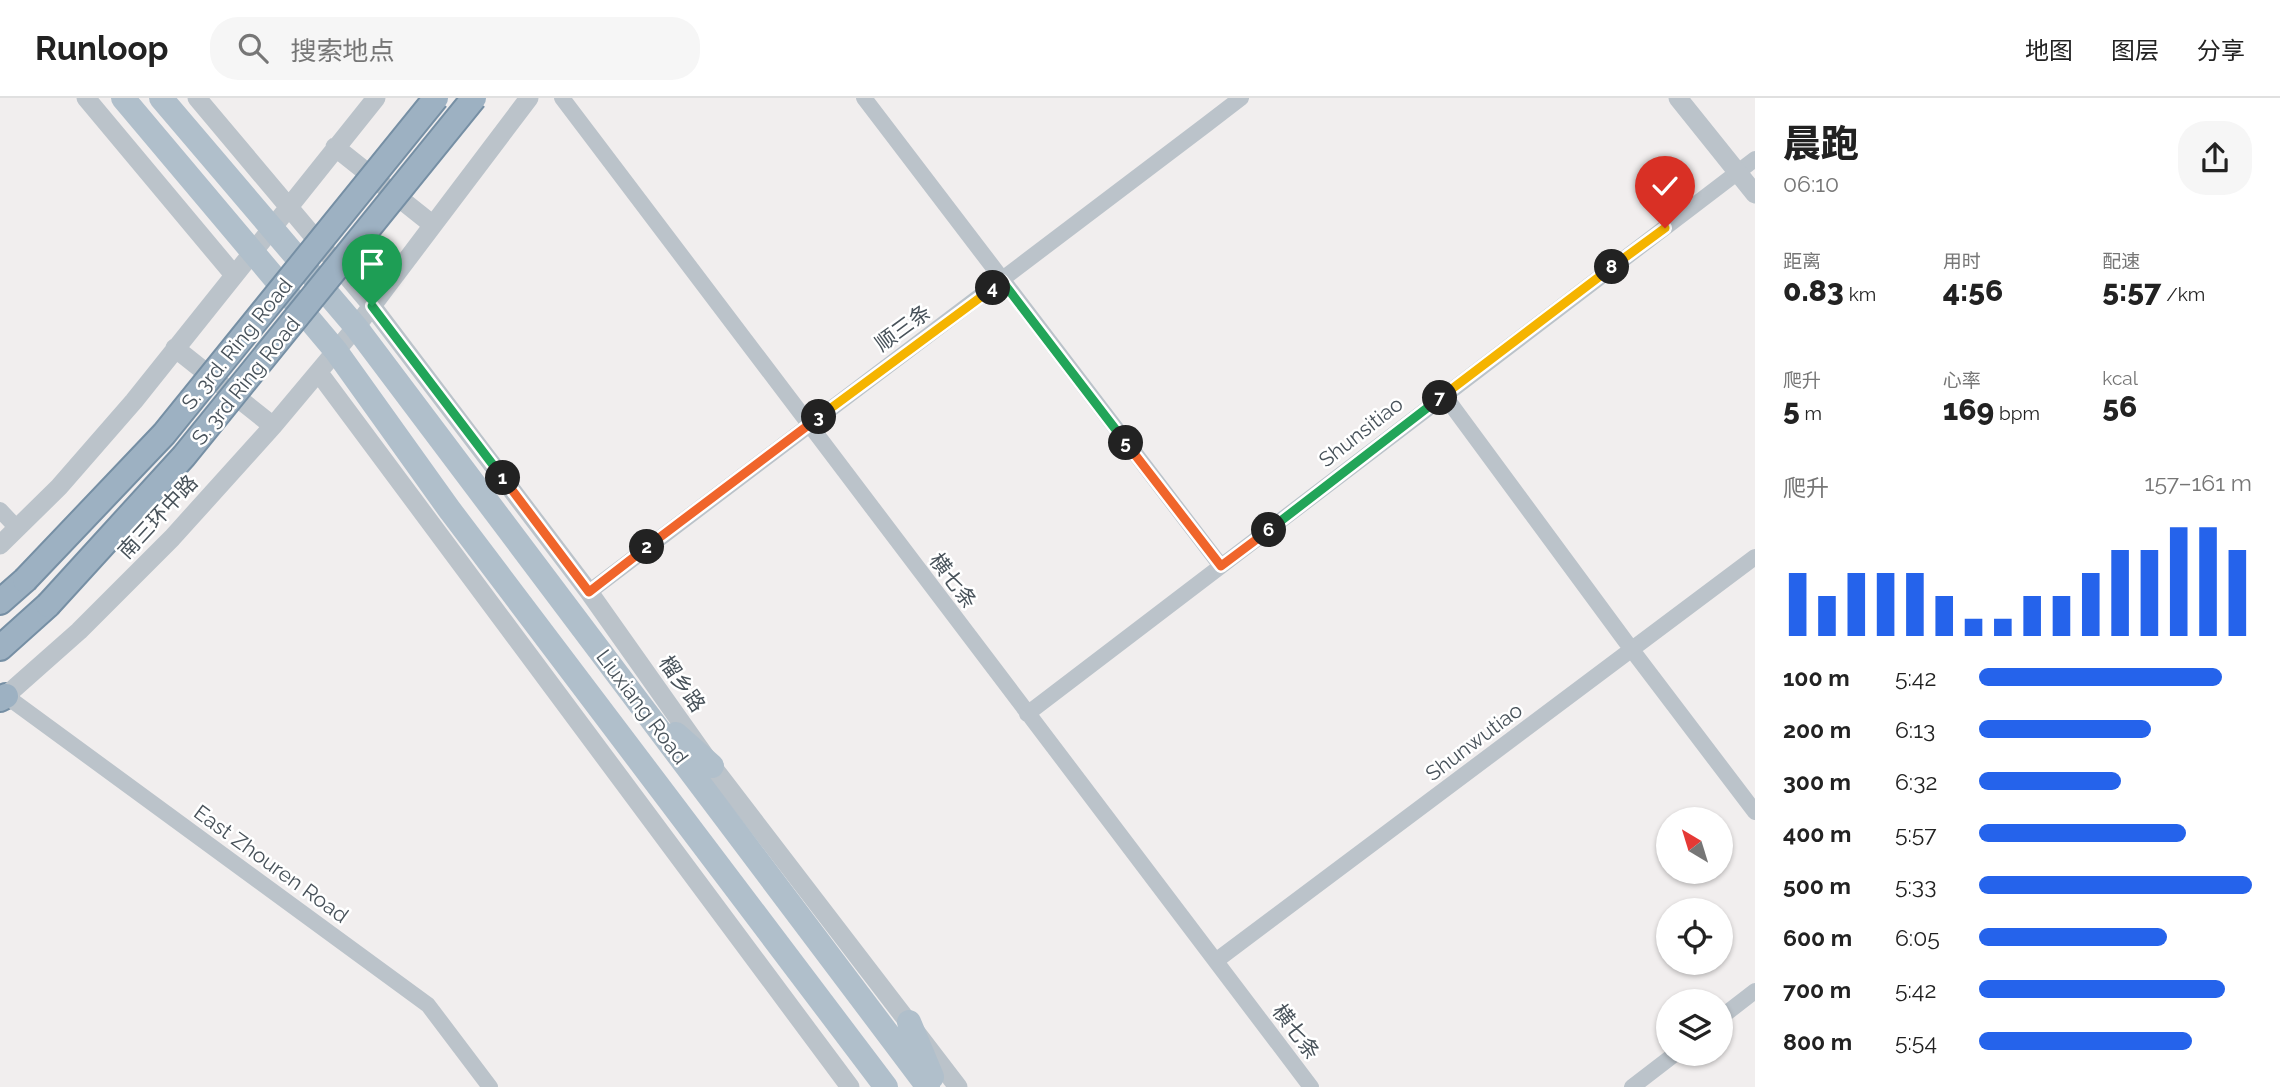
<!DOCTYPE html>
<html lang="zh">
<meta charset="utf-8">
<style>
:root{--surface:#fff;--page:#f6f6f6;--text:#222;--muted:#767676;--line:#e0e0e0;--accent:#2563eb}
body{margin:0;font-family:Raleway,"Noto Sans SC",sans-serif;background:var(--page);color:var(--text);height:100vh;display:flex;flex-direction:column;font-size:26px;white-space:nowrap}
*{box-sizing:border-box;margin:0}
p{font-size:23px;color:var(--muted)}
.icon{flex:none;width:38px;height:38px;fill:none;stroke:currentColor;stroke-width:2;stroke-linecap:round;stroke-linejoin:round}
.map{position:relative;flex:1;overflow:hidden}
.sheet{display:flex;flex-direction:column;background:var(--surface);width:525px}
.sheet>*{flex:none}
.needle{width:46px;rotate:322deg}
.controls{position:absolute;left:1656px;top:709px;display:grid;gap:14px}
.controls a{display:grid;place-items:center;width:77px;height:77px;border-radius:50%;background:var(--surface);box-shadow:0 2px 5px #0004;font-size:35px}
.pin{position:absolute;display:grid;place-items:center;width:60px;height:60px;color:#fff;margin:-72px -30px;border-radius:50% 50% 50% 0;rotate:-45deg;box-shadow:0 0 7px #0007}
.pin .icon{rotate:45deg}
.km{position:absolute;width:35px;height:35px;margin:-18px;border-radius:50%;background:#222;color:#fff;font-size:19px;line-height:35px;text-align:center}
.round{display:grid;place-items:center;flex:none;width:74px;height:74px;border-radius:28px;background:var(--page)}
.summary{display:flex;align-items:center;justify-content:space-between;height:119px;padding:0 28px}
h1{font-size:38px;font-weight:800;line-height:52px}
.figures{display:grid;grid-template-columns:repeat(3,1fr);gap:10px;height:119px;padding:7px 28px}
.figures div{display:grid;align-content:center}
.figures b{font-size:30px;font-weight:800}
.figures small{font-size:19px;font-weight:400}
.figures p{font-size:19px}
.chart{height:196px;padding:14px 28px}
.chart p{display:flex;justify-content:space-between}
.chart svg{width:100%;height:126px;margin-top:7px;stroke:var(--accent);stroke-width:6}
ul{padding:0 28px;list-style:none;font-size:23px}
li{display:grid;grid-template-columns:112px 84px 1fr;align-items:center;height:52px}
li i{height:18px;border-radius:9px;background:var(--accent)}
header{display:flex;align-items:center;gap:42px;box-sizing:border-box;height:98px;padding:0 35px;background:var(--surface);border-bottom:2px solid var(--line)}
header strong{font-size:33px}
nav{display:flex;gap:38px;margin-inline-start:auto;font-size:24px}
.search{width:490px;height:63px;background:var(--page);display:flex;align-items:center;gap:18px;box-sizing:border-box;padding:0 24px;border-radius:28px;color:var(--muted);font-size:26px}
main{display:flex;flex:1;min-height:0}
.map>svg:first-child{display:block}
</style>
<header>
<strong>Runloop</strong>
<div class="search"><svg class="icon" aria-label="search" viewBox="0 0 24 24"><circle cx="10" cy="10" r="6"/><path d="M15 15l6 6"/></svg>搜索地点</div>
<nav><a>地图</a><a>图层</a><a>分享</a></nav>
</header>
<main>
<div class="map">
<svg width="1755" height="989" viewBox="0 0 1755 989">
<rect width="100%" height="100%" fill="#f1eeee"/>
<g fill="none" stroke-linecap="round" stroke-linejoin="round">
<defs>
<path id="trunk" d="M 0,504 L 25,482
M 0,550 L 48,507
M 0,601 L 6,598"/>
</defs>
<use href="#trunk" stroke="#768fa4" stroke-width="28"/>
<path stroke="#bbc3ca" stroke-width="16" d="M 562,0 L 1311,989
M 864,0 L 1221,468
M 1444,297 L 1632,552 L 1755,714
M 0,412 L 17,430
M 589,494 C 806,328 1025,166 1241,0
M 6,598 L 428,907 L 490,989
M 1027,616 L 1755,61
M 1217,862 L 1755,459
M 1720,920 L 1755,893
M 1632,989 L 1675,956"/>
<path stroke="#bbc3ca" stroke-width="19" d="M 86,0 L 234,177
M 197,0 L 372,208 L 589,494 L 712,668 L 958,989
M 1678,0 L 1755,96
M 335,49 L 433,127
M 175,250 L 273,328
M 319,275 L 850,989
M 0,447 L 59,389 L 134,303 L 376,0
M 0,603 L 79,533 L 172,440 L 273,328 L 356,229 L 529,0"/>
<path stroke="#b0bfcb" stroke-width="24" d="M 123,0 L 336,253 L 449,411 L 886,989
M 161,0 L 356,229 L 928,989
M 676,636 L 712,668
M 909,924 L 932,979"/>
<use href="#trunk" stroke="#9db1c2" stroke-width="24"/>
<defs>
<path id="trunk-bridge" d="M 25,482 L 164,336 L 436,0
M 48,507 L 184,358 L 474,0"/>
</defs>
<use href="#trunk-bridge" stroke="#768fa4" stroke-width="28" stroke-linecap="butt"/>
<use href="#trunk-bridge" stroke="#9db1c2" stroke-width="24"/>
</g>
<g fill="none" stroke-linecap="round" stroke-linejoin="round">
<defs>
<path id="split-1" d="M 372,208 L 503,380"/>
<path id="split-2" d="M 503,380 L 589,494 L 647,449"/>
<path id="split-3" d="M 647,449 L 819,319"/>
<path id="split-4" d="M 819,319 L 993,190"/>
<path id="split-5" d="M 993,190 L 1002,183 L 1126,345"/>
<path id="split-6" d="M 1126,345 L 1221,468 L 1269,432"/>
<path id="split-7" d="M 1269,432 L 1440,300"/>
<path id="split-8" d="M 1440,300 L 1612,169"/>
<path id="split-9" d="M 1612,169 L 1665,130"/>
</defs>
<use href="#split-1" stroke="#fff" stroke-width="14"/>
<use href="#split-2" stroke="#fff" stroke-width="14"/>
<use href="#split-3" stroke="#fff" stroke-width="14"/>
<use href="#split-4" stroke="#fff" stroke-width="14"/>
<use href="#split-5" stroke="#fff" stroke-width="14"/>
<use href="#split-6" stroke="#fff" stroke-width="14"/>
<use href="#split-7" stroke="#fff" stroke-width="14"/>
<use href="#split-8" stroke="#fff" stroke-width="14"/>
<use href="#split-9" stroke="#fff" stroke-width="14"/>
<use href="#split-1" stroke="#22a559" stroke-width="9"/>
<use href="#split-2" stroke="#f0652b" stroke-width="9"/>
<use href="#split-3" stroke="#f0652b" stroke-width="9"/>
<use href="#split-4" stroke="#f5b400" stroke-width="9"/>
<use href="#split-5" stroke="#22a559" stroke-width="9"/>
<use href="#split-6" stroke="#f0652b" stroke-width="9"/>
<use href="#split-7" stroke="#22a559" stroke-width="9"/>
<use href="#split-8" stroke="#f5b400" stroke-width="9"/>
<use href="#split-9" stroke="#f5b400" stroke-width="9"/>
</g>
<g text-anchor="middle" stroke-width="5" stroke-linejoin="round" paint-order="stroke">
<g font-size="21" fill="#48525a" stroke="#fff">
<text transform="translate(903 230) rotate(-36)" y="7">顺三条</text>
<text transform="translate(237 246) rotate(-51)" y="7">S. 3rd. Ring Road</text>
<text transform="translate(246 283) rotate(-51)" y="7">S. 3rd Ring Road</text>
<text transform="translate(1361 334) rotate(-38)" y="7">Shunsitiao</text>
<text transform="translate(158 419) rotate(-47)" y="7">南三环中路</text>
<text transform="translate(953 483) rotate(53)" y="7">横七条</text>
<text transform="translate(682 586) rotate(55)" y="7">榴乡路</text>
<text transform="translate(642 609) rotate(53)" y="7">Liuxiang Road</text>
<text transform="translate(1474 644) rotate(-37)" y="7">Shunwutiao</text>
<text transform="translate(271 766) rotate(36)" y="7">East Zhouren Road</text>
<text transform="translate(1296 934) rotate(53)" y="7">横七条</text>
</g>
</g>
</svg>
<div class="controls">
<a><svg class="needle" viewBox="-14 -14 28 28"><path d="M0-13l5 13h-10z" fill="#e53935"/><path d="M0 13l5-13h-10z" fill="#767676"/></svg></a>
<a><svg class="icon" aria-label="locate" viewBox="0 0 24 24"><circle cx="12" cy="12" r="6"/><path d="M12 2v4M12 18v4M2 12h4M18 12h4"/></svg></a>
<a><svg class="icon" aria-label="layers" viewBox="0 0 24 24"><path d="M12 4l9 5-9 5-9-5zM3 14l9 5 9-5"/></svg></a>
</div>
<div class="pin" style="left:372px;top:208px;background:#1e9e55"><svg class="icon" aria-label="arrive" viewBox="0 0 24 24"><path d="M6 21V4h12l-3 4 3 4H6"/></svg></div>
<div class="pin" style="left:1665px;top:130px;background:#d93025"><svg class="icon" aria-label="check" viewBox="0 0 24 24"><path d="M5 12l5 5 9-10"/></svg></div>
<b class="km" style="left:503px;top:380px">1</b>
<b class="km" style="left:647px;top:449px">2</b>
<b class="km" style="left:819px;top:319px">3</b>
<b class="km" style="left:993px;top:190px">4</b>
<b class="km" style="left:1126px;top:345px">5</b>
<b class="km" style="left:1269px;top:432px">6</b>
<b class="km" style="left:1440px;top:300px">7</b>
<b class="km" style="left:1612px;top:169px">8</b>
</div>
<section class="sheet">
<div class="summary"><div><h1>晨跑</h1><p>06:10</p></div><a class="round"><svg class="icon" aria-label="share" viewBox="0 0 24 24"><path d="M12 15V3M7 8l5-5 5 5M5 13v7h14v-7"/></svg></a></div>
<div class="figures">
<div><p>距离</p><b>0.83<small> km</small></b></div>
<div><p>用时</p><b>4:56</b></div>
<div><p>配速</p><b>5:57<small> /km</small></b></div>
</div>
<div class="figures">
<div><p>爬升</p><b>5<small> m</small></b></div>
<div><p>心率</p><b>169<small> bpm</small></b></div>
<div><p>kcal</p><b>56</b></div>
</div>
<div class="chart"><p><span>爬升</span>157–161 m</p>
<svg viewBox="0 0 160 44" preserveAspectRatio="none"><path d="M5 44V22M15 44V30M25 44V22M35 44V22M45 44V22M55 44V30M65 44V38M75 44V38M85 44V30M95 44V30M105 44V22M115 44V14M125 44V14M135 44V6M145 44V6M155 44V14"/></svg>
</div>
<ul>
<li><b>100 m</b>5:42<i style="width:89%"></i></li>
<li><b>200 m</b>6:13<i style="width:63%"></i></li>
<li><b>300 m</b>6:32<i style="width:52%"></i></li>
<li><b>400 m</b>5:57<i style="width:76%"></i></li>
<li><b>500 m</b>5:33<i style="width:100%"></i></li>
<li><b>600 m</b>6:05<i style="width:69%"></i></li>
<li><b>700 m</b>5:42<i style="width:90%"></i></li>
<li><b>800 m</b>5:54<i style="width:78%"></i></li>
</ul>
</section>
</main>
